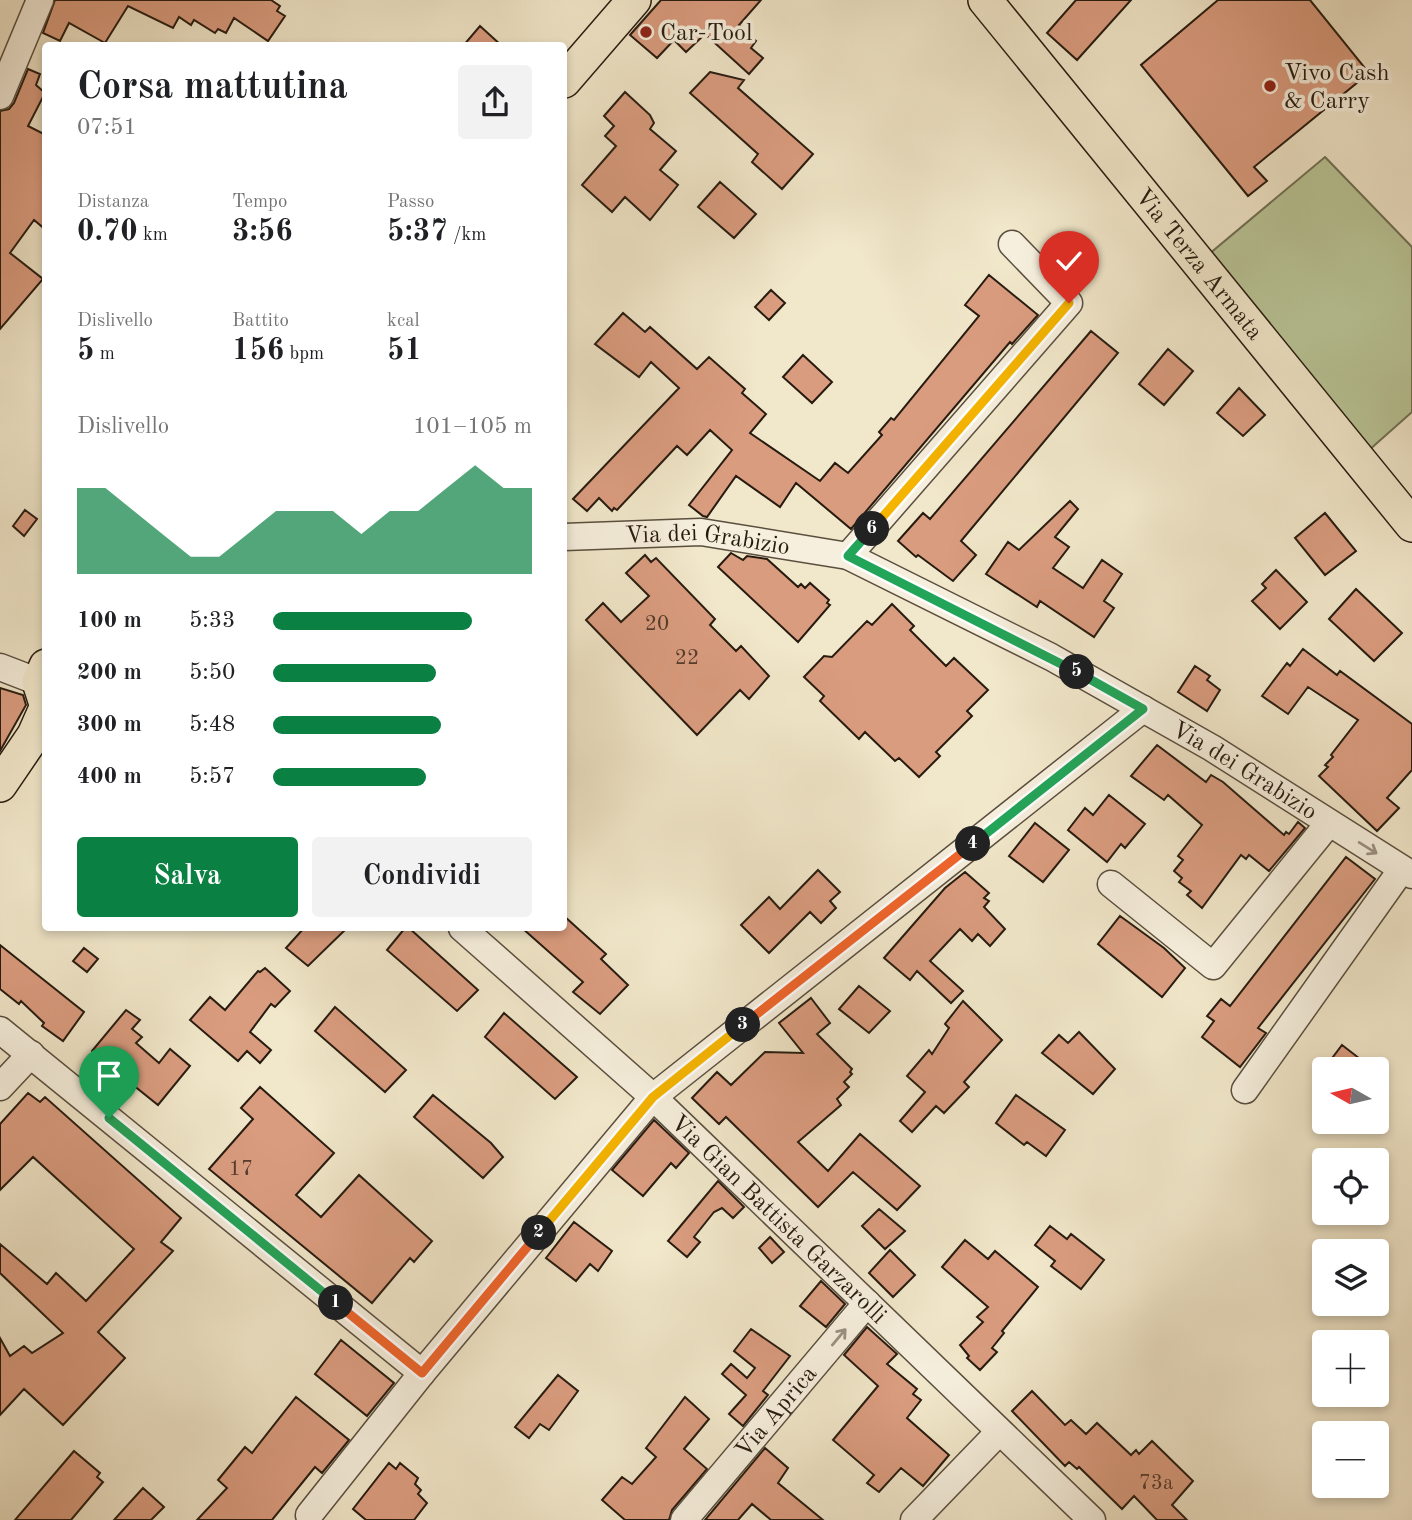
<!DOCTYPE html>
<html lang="it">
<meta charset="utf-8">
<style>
:root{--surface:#fff;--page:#f2f2f2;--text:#202124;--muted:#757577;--accent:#0b8043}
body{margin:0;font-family:"Old Standard TT",serif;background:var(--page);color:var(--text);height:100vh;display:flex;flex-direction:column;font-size:26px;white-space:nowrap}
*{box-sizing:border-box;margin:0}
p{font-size:23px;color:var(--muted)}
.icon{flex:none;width:38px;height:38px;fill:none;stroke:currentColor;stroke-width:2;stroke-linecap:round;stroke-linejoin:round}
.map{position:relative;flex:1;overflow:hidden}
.details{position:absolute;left:42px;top:42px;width:525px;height:889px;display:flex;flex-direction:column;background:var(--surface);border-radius:7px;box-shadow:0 4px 10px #0003}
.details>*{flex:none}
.needle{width:46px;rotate:278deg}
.controls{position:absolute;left:1312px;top:1057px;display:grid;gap:14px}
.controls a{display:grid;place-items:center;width:77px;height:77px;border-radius:7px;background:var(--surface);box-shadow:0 4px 10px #0003;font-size:35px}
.pin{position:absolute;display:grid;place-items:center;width:60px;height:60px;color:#fff;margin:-72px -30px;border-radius:50% 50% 50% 0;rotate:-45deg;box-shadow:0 0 7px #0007}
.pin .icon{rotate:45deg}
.km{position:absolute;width:35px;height:35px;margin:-18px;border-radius:50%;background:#222;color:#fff;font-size:19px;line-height:35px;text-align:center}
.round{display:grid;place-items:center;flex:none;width:74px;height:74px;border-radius:7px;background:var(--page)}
.headline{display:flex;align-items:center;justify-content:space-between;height:119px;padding:0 35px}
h1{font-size:38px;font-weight:700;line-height:52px}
.figures{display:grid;grid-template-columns:repeat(3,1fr);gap:10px;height:119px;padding:7px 35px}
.figures div{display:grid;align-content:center}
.figures b{font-size:30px;font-weight:700}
.figures small{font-size:19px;font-weight:400}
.figures p{font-size:19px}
.chart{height:196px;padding:14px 35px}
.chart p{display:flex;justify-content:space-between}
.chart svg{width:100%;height:126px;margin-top:7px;fill:var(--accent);opacity:.7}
.primary-button{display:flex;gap:14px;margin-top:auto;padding:14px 35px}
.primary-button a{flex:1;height:80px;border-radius:7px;background:var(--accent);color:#fff;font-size:28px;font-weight:700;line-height:80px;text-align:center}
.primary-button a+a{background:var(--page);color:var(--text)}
ul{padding:0 35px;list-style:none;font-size:23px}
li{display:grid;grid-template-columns:112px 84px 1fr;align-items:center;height:52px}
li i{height:18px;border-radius:9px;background:var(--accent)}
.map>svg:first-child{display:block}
</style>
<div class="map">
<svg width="1412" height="1520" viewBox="0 0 1412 1520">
<rect width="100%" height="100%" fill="#f1e7ca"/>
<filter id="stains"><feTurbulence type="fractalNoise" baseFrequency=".00286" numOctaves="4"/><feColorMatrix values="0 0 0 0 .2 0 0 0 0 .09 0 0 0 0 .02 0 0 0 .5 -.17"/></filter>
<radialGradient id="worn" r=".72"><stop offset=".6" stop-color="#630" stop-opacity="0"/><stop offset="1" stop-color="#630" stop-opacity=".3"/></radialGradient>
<path fill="#b9c597" stroke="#707054" stroke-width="2" d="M 1325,157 L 1412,247 L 1412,412 L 1368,451 L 1208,255 Z"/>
<path fill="#da9c7f" stroke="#271b10" stroke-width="2" d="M 55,0 L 271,0 L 280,6 L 277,11 L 285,16 L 268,41 L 234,18 L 226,33 L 218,29 L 215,33 L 194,20 L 191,25 L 179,17 L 173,28 L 128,6 L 105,43 L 69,23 L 60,41 L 43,33 Z
M 661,0 L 761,0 L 739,25 L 756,41 L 751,48 L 763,58 L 749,74 L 705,34 L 686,52 L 674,40 L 657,58 L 630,35 Z
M 1076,0 L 1131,0 L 1077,60 L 1047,33 Z
M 1218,0 L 1310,0 L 1369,73 L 1254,167 L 1267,181 L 1248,196 L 1141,65 Z
M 480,26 L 502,46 L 463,46 Z
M 28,69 L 40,74 L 36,85 L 45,93 L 28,126 L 46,135 L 46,230 L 34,220 L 10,253 L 43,279 L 0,329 L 0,111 L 9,109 L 14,103 Z
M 710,72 L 744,80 L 738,88 L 813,154 L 782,189 L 752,162 L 758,154 L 690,93 Z
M 625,92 L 650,115 L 654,123 L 650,129 L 676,151 L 660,170 L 678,185 L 650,220 L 625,197 L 612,212 L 582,185 L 616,146 L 605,136 L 614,126 L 604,116 Z
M 720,182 L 756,214 L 734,238 L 698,207 Z
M 989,275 L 1038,315 L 1012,344 L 1010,342 L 851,529 L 796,483 L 780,507 L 736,476 L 707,517 L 703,516 L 689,505 L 732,450 L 710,430 L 687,455 L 677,446 L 617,510 L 614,508 L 612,511 L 599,498 L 587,511 L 573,499 L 679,388 L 651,362 L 639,377 L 595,344 L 623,313 L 645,332 L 650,327 L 697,369 L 709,357 L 745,389 L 742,393 L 766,414 L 750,433 L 820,481 L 835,463 L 848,473 L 882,435 L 879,432 L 891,418 L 894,420 L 979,316 L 965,305 Z
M 771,290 L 785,303 L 769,320 L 755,307 Z
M 1091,331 L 1118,353 L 961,541 L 976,555 L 953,581 L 918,555 L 916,557 L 898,541 L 923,513 L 930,519 Z
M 1168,349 L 1193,371 L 1164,405 L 1139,384 Z
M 803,355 L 832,382 L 812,403 L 783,377 Z
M 1239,388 L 1265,415 L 1243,436 L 1217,413 Z
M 1070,501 L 1078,509 L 1055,537 L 1069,547 L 1053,568 L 1083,588 L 1102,560 L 1122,574 L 1104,601 L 1114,608 L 1094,637 L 1040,601 L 1037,607 L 986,574 L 1008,542 L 1019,550 Z
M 25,510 L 37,519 L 24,536 L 13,526 Z
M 1325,513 L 1356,551 L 1325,575 L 1295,538 Z
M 731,553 L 743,560 L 747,556 L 767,559 L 798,587 L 801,584 L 805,588 L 810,583 L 829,600 L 827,603 L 830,605 L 798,642 L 718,567 Z
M 645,555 L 651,562 L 656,558 L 715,619 L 710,625 L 736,651 L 741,646 L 769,676 L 749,699 L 740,690 L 697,735 L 586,620 L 603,603 L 621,622 L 649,596 L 626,573 Z
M 1276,570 L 1307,602 L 1280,629 L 1252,601 L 1266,588 L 1262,584 Z
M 1356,589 L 1402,633 L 1374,661 L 1329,619 Z
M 892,604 L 914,626 L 910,630 L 946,666 L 954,658 L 988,690 L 967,711 L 972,716 L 936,752 L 940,756 L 919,777 L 899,758 L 895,761 L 865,732 L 859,739 L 820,701 L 824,696 L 804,677 L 824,656 L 832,657 L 867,621 L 872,625 Z
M 1303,649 L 1337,675 L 1340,671 L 1412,724 L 1412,770 L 1387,798 L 1399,808 L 1377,831 L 1319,776 L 1328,767 L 1325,765 L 1333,757 L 1331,755 L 1358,720 L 1308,687 L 1288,714 L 1262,696 L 1287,663 L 1290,666 Z
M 1195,666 L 1210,676 L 1207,680 L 1220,690 L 1207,711 L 1178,692 Z
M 0,688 L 23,695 L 26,705 L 0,751 Z
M 1157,745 L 1206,782 L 1211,775 L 1223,782 L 1284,835 L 1286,832 L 1289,834 L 1298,822 L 1305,828 L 1269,871 L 1249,855 L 1246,859 L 1241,855 L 1202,908 L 1187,895 L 1191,891 L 1179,882 L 1182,878 L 1174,871 L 1183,860 L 1178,856 L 1202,825 L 1168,795 L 1164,800 L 1131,776 Z
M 1109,795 L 1145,824 L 1125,848 L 1121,844 L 1107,862 L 1068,830 L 1085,808 L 1093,815 Z
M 1035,823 L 1069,850 L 1043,882 L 1009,856 Z
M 1346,857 L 1375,879 L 1258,1028 L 1266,1033 L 1240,1067 L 1202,1037 L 1214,1021 L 1207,1016 L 1221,999 L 1230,1006 Z
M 818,870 L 840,892 L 830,901 L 836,908 L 821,923 L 810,912 L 769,953 L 741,925 L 769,897 L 780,909 Z
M 965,872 L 989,893 L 984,898 L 989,901 L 984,907 L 1005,929 L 990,946 L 978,934 L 972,941 L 960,929 L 930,961 L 963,991 L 951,1003 L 917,971 L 910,980 L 884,958 L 945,888 Z
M 564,916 L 606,954 L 601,959 L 628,985 L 600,1014 L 573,992 L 583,982 L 522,928 L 564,928 Z
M 1120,916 L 1164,948 L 1185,968 L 1162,997 L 1098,944 Z
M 304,928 L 347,928 L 308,966 L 286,948 Z
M 405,928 L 409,928 L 478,990 L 457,1011 L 387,950 Z
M 0,945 L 84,1012 L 63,1041 L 42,1026 L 44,1023 L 21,1001 L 19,1004 L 0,989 Z
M 84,948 L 98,959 L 87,972 L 73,961 Z
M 265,968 L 290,991 L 275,1007 L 271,1004 L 250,1032 L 271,1050 L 260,1063 L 247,1051 L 238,1061 L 190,1020 L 210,997 L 225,1010 L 258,971 L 260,972 Z
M 859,986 L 890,1011 L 869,1033 L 839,1009 Z
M 811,998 L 830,1023 L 817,1034 L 852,1069 L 850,1072 L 852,1074 L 844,1082 L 849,1087 L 837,1099 L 841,1105 L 798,1142 L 828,1171 L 860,1134 L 920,1186 L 897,1210 L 853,1172 L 818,1207 L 726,1117 L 719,1124 L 692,1098 L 717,1072 L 731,1085 L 765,1052 L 803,1053 L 779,1023 Z
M 963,1001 L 1002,1040 L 964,1082 L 969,1087 L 944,1113 L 936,1106 L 912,1132 L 900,1121 L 925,1092 L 907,1076 L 929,1050 L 932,1054 L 949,1028 L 945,1024 Z
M 335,1007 L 406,1070 L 385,1092 L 315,1031 Z
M 126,1010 L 140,1020 L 132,1029 L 142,1037 L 136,1043 L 159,1063 L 170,1049 L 190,1066 L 158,1105 L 123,1077 L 117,1084 L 92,1061 L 96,1055 L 92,1051 Z
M 504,1013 L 577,1077 L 555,1099 L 485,1037 Z
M 1079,1032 L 1115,1069 L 1093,1094 L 1042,1053 L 1059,1035 L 1068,1043 Z
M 1342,1045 L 1373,1069 L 1324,1069 Z
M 260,1087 L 334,1153 L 296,1195 L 321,1217 L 359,1175 L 432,1241 L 414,1262 L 410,1258 L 372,1303 L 209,1169 L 253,1119 L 241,1108 Z
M 28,1093 L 40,1102 L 45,1097 L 181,1218 L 161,1242 L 173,1251 L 98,1332 L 125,1358 L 63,1425 L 24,1389 L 0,1415 L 0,1338 L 10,1356 L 24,1346 L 32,1353 L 63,1333 L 0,1273 L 0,1244 L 47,1284 L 56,1273 L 86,1301 L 134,1249 L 33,1157 L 0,1190 L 0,1124 Z
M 433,1095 L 491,1143 L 503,1157 L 483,1178 L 414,1117 Z
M 1016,1095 L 1065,1130 L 1046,1156 L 1027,1142 L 1024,1145 L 996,1123 Z
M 654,1120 L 689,1153 L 676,1168 L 671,1163 L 643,1196 L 612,1170 Z
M 718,1181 L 744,1207 L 733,1218 L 722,1208 L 714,1212 L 694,1237 L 700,1242 L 687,1257 L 668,1241 Z
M 879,1209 L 905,1231 L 885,1249 L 862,1226 Z
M 574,1222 L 612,1251 L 598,1271 L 590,1264 L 576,1281 L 546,1258 Z
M 1050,1226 L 1067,1239 L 1071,1234 L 1104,1260 L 1081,1289 L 1051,1266 L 1055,1261 L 1035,1245 Z
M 770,1237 L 784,1252 L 772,1263 L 759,1248 Z
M 965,1240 L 988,1259 L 995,1251 L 1038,1287 L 1002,1331 L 1004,1333 L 992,1348 L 997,1352 L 980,1370 L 967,1358 L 969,1356 L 960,1345 L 983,1322 L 977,1317 L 988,1307 L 942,1267 Z
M 890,1250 L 915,1275 L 893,1297 L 869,1273 Z
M 821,1281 L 845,1304 L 826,1327 L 800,1306 Z
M 867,1327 L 897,1354 L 887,1364 L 917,1389 L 913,1394 L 921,1400 L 907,1418 L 949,1455 L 923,1486 L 901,1468 L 879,1492 L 867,1483 L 874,1475 L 833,1440 L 878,1386 L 844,1355 Z
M 751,1329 L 790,1356 L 763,1391 L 768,1395 L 743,1426 L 729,1414 L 746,1395 L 722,1374 L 731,1364 L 747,1378 L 755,1368 L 734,1351 Z
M 341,1340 L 394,1383 L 367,1416 L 315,1374 Z
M 558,1375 L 578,1391 L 549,1430 L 540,1424 L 529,1438 L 515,1427 Z
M 1032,1391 L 1065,1425 L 1071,1420 L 1086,1434 L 1097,1423 L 1131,1455 L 1136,1450 L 1139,1454 L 1152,1441 L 1193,1481 L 1172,1505 L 1187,1520 L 1157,1520 L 1134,1496 L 1122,1509 L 1079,1467 L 1077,1469 L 1069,1462 L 1065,1466 L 1012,1411 Z
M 296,1397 L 349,1440 L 322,1473 L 315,1467 L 272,1520 L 197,1520 L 227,1488 L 218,1480 L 245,1447 L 252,1453 Z
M 685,1397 L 709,1419 L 684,1449 L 707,1469 L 672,1510 L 669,1520 L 625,1520 L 602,1500 L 622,1477 L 632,1484 L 656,1457 L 646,1448 Z
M 765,1448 L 788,1468 L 778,1483 L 823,1520 L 771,1520 L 752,1504 L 738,1520 L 705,1520 Z
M 74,1451 L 100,1473 L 97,1477 L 103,1482 L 71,1520 L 15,1520 Z
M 389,1463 L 396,1469 L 400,1463 L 418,1478 L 415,1484 L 421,1490 L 418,1494 L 427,1503 L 414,1520 L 366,1520 L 353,1509 Z
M 143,1488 L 164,1507 L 151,1520 L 114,1520 Z"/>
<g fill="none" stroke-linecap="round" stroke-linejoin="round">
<defs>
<g id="minor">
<path d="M 0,96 L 40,0"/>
<path id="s1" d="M 564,537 L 701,532 L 848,556 L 1051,657 L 1212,748 L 1412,875"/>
<path d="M 848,556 L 1069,303 L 1012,244"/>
<path d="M 0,667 L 39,682"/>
<path d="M 1111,884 L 1213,966 L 1329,823"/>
<path id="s2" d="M 462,928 L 653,1097 L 1092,1520"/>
<path d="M 0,1030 L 422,1373"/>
<path d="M 0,1087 L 31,1054"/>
<path d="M 1245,1090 L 1402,869"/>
<path d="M 309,1515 L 422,1373 L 653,1097 L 1143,709"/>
<path id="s3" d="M 684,1520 L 867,1303"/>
<path d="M 914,1520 L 999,1432"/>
</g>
<g id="major">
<path id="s4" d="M 985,0 L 1412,525"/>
<path d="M 564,81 L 634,0"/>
<path d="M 46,666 L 39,682 L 46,704"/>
<path d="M 0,785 L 34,735 L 46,708"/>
</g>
</defs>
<use href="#minor" stroke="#5a4e3e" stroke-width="29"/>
<use href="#major" stroke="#271b10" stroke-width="36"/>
<use href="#minor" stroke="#f6efdd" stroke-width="26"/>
<use href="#major" stroke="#f1e7ca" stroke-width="33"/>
</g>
<defs><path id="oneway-shaft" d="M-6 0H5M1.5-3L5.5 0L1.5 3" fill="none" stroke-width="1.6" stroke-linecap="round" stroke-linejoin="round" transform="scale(1.75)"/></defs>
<g stroke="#999081">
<use href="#oneway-shaft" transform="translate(1368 848) rotate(32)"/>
<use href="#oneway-shaft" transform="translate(839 1337) rotate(-50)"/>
</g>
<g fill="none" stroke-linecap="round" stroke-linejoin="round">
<defs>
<path id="split-1" d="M 109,1118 L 336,1303"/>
<path id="split-2" d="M 336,1303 L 422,1373 L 539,1233"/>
<path id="split-3" d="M 539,1233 L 653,1097 L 743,1025"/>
<path id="split-4" d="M 743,1025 L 973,844"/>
<path id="split-5" d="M 973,844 L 1143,709 L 1077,672"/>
<path id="split-6" d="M 872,529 L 848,556 L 1077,672"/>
<path id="split-7" d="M 872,529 L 1069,303"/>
</defs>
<use href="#split-1" stroke="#fff" stroke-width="14"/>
<use href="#split-2" stroke="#fff" stroke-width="14"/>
<use href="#split-3" stroke="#fff" stroke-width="14"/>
<use href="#split-4" stroke="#fff" stroke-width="14"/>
<use href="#split-5" stroke="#fff" stroke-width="14"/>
<use href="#split-6" stroke="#fff" stroke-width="14"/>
<use href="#split-7" stroke="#fff" stroke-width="14"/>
<use href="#split-1" stroke="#22a559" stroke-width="9"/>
<use href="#split-2" stroke="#f0652b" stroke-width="9"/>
<use href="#split-3" stroke="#f5b400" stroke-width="9"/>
<use href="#split-4" stroke="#f0652b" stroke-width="9"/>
<use href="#split-5" stroke="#22a559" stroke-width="9"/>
<use href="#split-6" stroke="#22a559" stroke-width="9"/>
<use href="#split-7" stroke="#f5b400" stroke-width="9"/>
</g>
<g fill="#8f2418" stroke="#f6efdd" stroke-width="2.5">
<circle cx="646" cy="32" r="7"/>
<circle cx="1270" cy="86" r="7"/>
</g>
<g text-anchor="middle" stroke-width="7" stroke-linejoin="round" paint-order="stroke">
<g font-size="21" fill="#543b2c">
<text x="657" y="630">20</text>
<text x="687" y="664">22</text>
<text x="241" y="1175">17</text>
<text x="1156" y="1489">73a</text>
</g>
<g font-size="24" fill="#271b10" stroke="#f6efdd" text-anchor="start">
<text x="660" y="40">Car-Tool</text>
<text x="1284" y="80">Vivo Cash<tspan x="1284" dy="28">&amp; Carry</tspan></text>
</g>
<g font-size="24" fill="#271b10" stroke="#f6efdd">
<text dy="8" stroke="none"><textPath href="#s4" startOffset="340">Via Terza Armata</textPath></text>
<text dy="8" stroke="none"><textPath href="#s1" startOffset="144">Via dei Grabizio</textPath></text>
<text dy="8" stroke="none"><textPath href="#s1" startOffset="737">Via dei Grabizio</textPath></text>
<text dy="8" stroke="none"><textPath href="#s2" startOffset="430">Via Gian Battista Garzarolli</textPath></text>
<text dy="8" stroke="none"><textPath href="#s3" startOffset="142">Via Aprica</textPath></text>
</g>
</g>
<rect width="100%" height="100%" filter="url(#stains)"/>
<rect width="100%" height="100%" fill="url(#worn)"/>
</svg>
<div class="controls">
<a><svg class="needle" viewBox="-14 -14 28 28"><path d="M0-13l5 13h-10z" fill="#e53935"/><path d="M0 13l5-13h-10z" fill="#757577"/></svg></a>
<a><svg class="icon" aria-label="locate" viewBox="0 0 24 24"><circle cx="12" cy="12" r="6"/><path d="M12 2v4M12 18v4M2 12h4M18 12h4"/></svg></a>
<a><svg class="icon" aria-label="layers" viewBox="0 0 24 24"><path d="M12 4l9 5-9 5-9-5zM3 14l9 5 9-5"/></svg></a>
<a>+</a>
<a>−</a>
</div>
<div class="pin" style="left:109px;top:1118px;background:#1e9e55"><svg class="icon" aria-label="arrive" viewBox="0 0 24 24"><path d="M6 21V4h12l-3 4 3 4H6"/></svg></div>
<div class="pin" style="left:1069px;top:303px;background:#d93025"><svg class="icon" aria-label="check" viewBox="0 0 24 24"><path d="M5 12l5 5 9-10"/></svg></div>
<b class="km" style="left:336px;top:1303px">1</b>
<b class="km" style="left:539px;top:1233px">2</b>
<b class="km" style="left:743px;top:1025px">3</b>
<b class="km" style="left:973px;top:844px">4</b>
<b class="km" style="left:1077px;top:672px">5</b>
<b class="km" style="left:872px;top:529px">6</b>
<section class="details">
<div class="headline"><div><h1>Corsa mattutina</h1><p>07:51</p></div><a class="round"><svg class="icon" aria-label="share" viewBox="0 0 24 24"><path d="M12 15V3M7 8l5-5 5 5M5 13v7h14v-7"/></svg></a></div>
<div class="figures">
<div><p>Distanza</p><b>0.70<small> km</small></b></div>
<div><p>Tempo</p><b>3:56</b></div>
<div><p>Passo</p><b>5:37<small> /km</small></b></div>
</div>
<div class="figures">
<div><p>Dislivello</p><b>5<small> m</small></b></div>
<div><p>Battito</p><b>156<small> bpm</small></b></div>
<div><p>kcal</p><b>51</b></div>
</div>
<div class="chart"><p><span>Dislivello</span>101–105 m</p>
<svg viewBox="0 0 160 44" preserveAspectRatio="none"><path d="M0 44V14L10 14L20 22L30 30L40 38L50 38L60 30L70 22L80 22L90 22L100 30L110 22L120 22L130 14L140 6L150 14L160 14V44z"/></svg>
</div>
<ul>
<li><b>100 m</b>5:33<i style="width:77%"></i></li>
<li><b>200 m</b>5:50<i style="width:63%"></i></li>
<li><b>300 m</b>5:48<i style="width:65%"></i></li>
<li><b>400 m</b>5:57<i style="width:59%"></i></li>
</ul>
<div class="primary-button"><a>Salva</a><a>Condividi</a></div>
</section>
</div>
